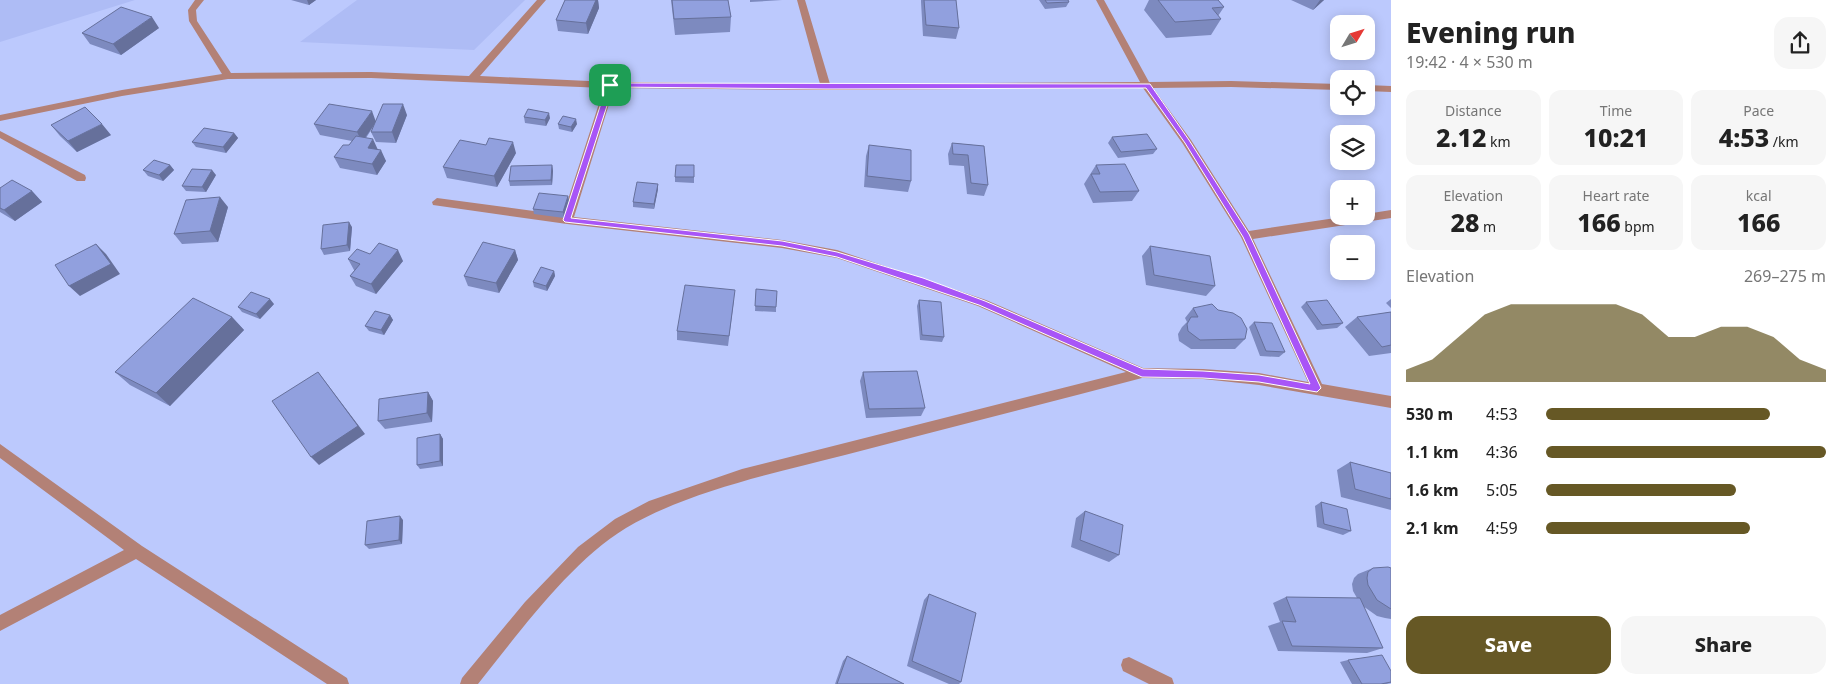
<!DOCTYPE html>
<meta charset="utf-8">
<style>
:root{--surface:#fff;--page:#f6f6f6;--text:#222;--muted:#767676;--accent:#665825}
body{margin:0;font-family:"Noto Sans",sans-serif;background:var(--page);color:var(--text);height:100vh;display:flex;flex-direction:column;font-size:19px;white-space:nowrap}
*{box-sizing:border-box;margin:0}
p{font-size:16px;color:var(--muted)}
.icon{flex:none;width:28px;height:28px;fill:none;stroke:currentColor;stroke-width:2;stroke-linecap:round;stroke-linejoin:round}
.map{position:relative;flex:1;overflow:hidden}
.sheet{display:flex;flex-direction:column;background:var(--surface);width:450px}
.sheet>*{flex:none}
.needle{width:32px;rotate:52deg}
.fabs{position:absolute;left:1330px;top:15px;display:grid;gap:10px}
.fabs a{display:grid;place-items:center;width:45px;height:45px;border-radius:10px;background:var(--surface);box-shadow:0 2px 12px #0003;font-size:25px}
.pin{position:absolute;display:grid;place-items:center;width:42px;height:42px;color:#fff;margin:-21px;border-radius:10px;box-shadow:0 2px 8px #0006}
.round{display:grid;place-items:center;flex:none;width:52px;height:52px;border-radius:15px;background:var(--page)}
.overview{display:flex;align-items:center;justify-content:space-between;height:85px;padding:0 15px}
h1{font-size:28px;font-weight:800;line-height:38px}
.metrics{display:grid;grid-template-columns:repeat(3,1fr);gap:8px;height:85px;padding:5px 15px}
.metrics div{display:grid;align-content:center;border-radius:12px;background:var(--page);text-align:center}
.metrics b{font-size:25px;font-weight:800}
.metrics small{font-size:14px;font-weight:400}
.metrics p{font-size:14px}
.chart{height:140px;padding:10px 15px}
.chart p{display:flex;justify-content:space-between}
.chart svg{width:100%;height:90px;margin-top:5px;fill:var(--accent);opacity:.7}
.action{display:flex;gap:10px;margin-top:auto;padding:10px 15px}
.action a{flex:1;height:58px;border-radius:15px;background:var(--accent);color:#fff;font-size:20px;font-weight:800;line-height:58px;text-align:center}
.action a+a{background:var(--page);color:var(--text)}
ul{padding:0 15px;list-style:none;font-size:16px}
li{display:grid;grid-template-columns:80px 60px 1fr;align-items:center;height:38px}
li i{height:12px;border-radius:6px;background:var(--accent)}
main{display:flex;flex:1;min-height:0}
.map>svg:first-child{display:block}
</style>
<main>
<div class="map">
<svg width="1391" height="684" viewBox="0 0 1391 684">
<rect width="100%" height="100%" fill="#bcc9fd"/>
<path fill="#aebcf5" d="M 0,0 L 135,0 L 0,42 Z
M 357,0 L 525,0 L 474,50 L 300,42 Z"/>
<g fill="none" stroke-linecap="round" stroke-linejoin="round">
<path fill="#b38176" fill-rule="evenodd" d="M 195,0 L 204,0 L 196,10 L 197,21 L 231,73 L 371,72 L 469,76 L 537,0 L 546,0 L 480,76 L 610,82 L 820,84 L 797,0 L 805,0 L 830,84 L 1140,82 L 1096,0 L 1104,0 L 1149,82 L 1231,81 L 1339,84 L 1339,90 L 1231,87 L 1153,88 L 1191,140 L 1249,231 L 1349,216 L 1366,216 L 1366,214 L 1391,210 L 1391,218 L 1253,239 L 1322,384 L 1391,396 L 1391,408 L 1259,385 L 1203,379 L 1142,378 C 1043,404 944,429 845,455 C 774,473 689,491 626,528 C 570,562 519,633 478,684 L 460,684 L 462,678 L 525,602 L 578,547 L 615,519 L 649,501 L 742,469 L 1126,372 L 978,306 L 837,258 L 782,248 L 567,224 L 433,205 L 432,202 L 437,198 L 563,215 L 604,88 L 371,78 L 228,79 L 122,96 L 0,121 L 0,115 L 122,90 L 222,74 L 189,21 L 188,10 ZM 614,88 L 826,90 L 1143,88 L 1183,144 L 1241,237 L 1308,382 L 1259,373 L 1203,369 L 1143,368 L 986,300 L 837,250 L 782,240 L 574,217 Z
M 1366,85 L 1391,86 L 1391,92 L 1366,91 Z
M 0,131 L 85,175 L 86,178 L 85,181 L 77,181 L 0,138 Z
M 0,444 L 142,546 L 347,678 L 349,684 L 327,684 L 136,559 L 0,631 L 0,615 L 124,550 L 0,458 Z
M 1129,657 L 1172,678 L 1174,684 L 1149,684 L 1123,671 L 1121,665 L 1123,659 Z"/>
</g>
<path fill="#7d8abf" d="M 291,0 L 316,0 L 309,5 Z
M 565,0 L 598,0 L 599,8 L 588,34 L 558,31 L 556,20 Z
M 671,0 L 728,0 L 731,17 L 730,32 L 675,35 Z
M 750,0 L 782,0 L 750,2 Z
M 921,0 L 956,0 L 959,28 L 956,39 L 923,36 L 921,2 Z
M 1039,0 L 1068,0 L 1069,2 L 1066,7 L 1045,9 Z
M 1149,0 L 1218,0 L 1224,7 L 1218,16 L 1221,19 L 1211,35 L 1166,38 L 1144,10 Z
M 1291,0 L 1324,0 L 1313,10 Z
M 159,28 L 121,55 L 90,44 L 82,33 Z
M 407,115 L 396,143 L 376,142 L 371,132 L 373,127 L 366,138 L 378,150 L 386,161 L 377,175 L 340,168 L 334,157 L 349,145 L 352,141 L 320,135 L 314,124 L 376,121 Z
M 524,117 L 550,118 L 546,126 L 525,123 Z
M 558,124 L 577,124 L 572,132 L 559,129 Z
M 51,125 L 111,135 L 77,152 L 60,136 Z
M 234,133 L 238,138 L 226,153 L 196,147 L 192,142 Z
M 1112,137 L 1157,149 L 1153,154 L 1118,158 L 1108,143 Z
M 952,143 L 984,146 L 988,185 L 984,196 L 967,194 L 964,166 L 949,165 L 948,154 Z
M 869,145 L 911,181 L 908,192 L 864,187 L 866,156 Z
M 516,153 L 497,187 L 447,178 L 443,167 Z
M 170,165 L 174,170 L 163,181 L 148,176 L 143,170 Z
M 552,165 L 553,171 L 552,185 L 510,186 L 509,181 Z
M 694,165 L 694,183 L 675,182 L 675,177 Z
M 1096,165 L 1139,191 L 1132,201 L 1093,203 L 1084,184 Z
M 216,175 L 206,192 L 186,191 L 182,186 Z
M 658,184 L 658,189 L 654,209 L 633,207 L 633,202 Z
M 0,188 L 32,191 L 42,202 L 15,221 L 0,212 Z
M 568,196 L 569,201 L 564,218 L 534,214 L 533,209 Z
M 228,207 L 218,242 L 182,244 L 174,234 Z
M 352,227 L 350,251 L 324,255 L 321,249 Z
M 1150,246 L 1215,286 L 1206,296 L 1146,285 L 1142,256 Z
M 515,250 L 518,260 L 499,293 L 468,286 L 464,276 Z
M 370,254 L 403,261 L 376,294 L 356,286 L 350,276 L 355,270 L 354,270 L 348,259 Z
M 554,271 L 555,276 L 547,291 L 534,287 L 533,282 Z
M 756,289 L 776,307 L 776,312 L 755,311 Z
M 1391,299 L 1391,308 L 1386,303 Z
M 734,300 L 728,346 L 677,340 L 677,331 Z
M 919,300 L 944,337 L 942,342 L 920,340 L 917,306 Z
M 1306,302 L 1343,323 L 1337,328 L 1317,330 L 1301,307 Z
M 274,304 L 260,319 L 242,312 L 238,307 Z
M 1193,308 L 1245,339 L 1235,349 L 1191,349 L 1179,341 L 1178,334 L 1182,327 L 1187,322 L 1185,318 Z
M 1391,312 L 1391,353 L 1369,356 L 1345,327 L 1357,317 Z
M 390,315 L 393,320 L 384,335 L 369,331 L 365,326 Z
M 232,317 L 244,330 L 170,406 L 130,385 L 115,372 Z
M 1254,322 L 1285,352 L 1279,357 L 1260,356 L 1249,327 Z
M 863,372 L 925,408 L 921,416 L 866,418 L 860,381 Z
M 428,392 L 433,401 L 432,422 L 385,429 L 378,421 Z
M 440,434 L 443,439 L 443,466 L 420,469 L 417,465 Z
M 1350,462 L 1391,473 L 1391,510 L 1341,497 L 1337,470 Z
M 1321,502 L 1351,531 L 1343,535 L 1317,527 L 1315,506 Z
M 1085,511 L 1119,555 L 1109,562 L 1071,547 L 1076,518 Z
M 403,520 L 402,544 L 369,549 L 365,545 Z
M 1373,568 L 1391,568 L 1391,619 L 1385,618 L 1377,616 L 1363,606 L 1383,648 L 1367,653 L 1278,651 L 1268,626 L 1280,622 L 1273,603 L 1286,597 L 1357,598 L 1353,591 L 1352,584 L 1354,578 L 1358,574 Z
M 929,594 L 961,682 L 959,684 L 949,684 L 907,666 L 924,600 Z
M 847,656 L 904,684 L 835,684 L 843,661 Z
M 1348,660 L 1391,671 L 1391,683 L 1386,684 L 1352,684 L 1340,662 Z"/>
<path fill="#66709b" d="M 307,0 L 316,0 L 309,5 Z
M 596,0 L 598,0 L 599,8 L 588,34 L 586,23 Z
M 1320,0 L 1324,0 L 1313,10 Z
M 152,17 L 159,28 L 121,55 L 113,44 Z
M 403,104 L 407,115 L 396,143 L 392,132 Z
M 372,111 L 376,122 L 362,142 L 357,132 Z
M 549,113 L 550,118 L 546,126 L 545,120 Z
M 576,119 L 577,124 L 572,132 L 571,127 Z
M 102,124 L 111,135 L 77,152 L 68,141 Z
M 234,133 L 238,138 L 226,153 L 223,147 Z
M 373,139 L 378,150 L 368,148 Z
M 513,142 L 516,153 L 497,187 L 494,176 Z
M 381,150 L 386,161 L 377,175 L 372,164 Z
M 170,165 L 174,170 L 163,181 L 159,175 Z
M 552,165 L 553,171 L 552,185 L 551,180 Z
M 212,170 L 216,175 L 206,192 L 202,187 Z
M 658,184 L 658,189 L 654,209 L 654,204 Z
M 32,191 L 42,202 L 15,221 L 4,210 Z
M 568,196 L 569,201 L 564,218 L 563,212 Z
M 220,197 L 228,207 L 218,242 L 210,231 Z
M 349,222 L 352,227 L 350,251 L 347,245 Z
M 96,244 L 106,254 L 120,274 L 80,296 L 69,286 Z
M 398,250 L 403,261 L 376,294 L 371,284 Z
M 515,250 L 518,260 L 499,293 L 496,283 Z
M 554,271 L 555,276 L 547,291 L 546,286 Z
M 270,299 L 274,304 L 260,319 L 256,314 Z
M 390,315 L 393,320 L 384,335 L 381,330 Z
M 232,317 L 244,330 L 170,406 L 156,393 Z
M 318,372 L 365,434 L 319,465 L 311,457 Z
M 428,392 L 433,401 L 432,422 L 427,413 Z
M 440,434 L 443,439 L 443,466 L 440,461 Z
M 400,516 L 403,520 L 402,544 L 399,540 Z"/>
<path fill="#91a0de" stroke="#66709b" d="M 565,0 L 596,0 L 586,23 L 556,20 Z
M 672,0 L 728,0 L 731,17 L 674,19 Z
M 924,0 L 956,0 L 959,28 L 926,25 Z
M 1045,0 L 1068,0 L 1069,2 L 1047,3 Z
M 1158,0 L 1218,0 L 1224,7 L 1212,8 L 1221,19 L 1175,22 Z
M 121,7 L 152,17 L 113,44 L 82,33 Z
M 329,104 L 372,111 L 357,132 L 314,124 Z
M 383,104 L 403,104 L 392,132 L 371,132 Z
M 85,107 L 102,124 L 68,141 L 51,125 Z
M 528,109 L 549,113 L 545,120 L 524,117 Z
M 563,116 L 576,119 L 571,127 L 558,124 Z
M 204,128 L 234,133 L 223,147 L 192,142 Z
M 1147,134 L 1157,149 L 1121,152 L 1112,137 Z
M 356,136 L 373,139 L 368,148 L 381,150 L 372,164 L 334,157 L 343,145 L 349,145 Z
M 489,138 L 513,142 L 494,176 L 443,167 L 460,140 L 486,145 Z
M 952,143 L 984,146 L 988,185 L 971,183 L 968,155 L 953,154 Z
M 869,145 L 911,150 L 911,181 L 867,176 Z
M 154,160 L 170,165 L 159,175 L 143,170 Z
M 1125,164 L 1139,191 L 1100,192 L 1091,174 L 1100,174 L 1096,165 Z
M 552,165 L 551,180 L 509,181 L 511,166 Z
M 676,165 L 694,165 L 694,177 L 675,177 Z
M 192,169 L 212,170 L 202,187 L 182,186 Z
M 12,180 L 32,191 L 4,210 L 0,208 L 0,188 Z
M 637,182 L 658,184 L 654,204 L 633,202 Z
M 539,193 L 568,196 L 563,212 L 533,209 Z
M 220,197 L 210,231 L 174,234 L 186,200 Z
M 349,222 L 347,245 L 321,249 L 323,225 Z
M 483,242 L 515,250 L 496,283 L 464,276 Z
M 379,243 L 398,250 L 371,284 L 350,276 L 360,264 L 348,259 L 357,249 L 370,254 Z
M 96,244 L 111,264 L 69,286 L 55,265 Z
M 1150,246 L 1210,256 L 1215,286 L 1154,275 Z
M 541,267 L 554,271 L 546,286 L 533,282 Z
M 685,285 L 735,290 L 729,336 L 677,331 Z
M 756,289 L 777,291 L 776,307 L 755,306 Z
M 251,292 L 270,299 L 256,314 L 238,307 Z
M 193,298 L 232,317 L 156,393 L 115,372 Z
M 919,300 L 941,302 L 944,337 L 922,335 Z
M 1327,300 L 1343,323 L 1322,325 L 1306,302 Z
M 1212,304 L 1218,310 L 1233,313 L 1241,318 L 1247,329 L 1245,339 L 1200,340 L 1188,331 L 1187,324 L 1191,317 L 1198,317 L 1193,308 Z
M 375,311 L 390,315 L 381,330 L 365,326 Z
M 1391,312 L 1391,345 L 1382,347 L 1357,317 Z
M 1254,322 L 1272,323 L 1285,352 L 1266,351 Z
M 917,371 L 925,408 L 869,409 L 863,372 Z
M 318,372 L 358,426 L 311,457 L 272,401 Z
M 428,392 L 427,413 L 378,421 L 379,399 Z
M 440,434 L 440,461 L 417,465 L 417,438 Z
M 1350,462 L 1391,473 L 1391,499 L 1355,489 Z
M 1321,502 L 1347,509 L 1351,531 L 1324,524 Z
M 1085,511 L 1123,525 L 1119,555 L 1080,540 Z
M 400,516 L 399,540 L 365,545 L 367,521 Z
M 1388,567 L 1391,568 L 1391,609 L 1377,600 L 1368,585 L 1367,578 L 1368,572 L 1373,568 Z
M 929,594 L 976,613 L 961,682 L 912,661 Z
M 1286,597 L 1360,598 L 1383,648 L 1292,646 L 1282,621 L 1296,622 Z
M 1382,655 L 1391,671 L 1391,682 L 1381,684 L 1362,684 L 1348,660 Z
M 847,656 L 904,684 L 837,684 Z"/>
<path fill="#a855f7" stroke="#fff" fill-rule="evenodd" d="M 610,83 L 1150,84 L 1189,140 L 1249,234 L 1321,388 L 1317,392 L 1259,382 L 1203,378 L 1142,377 L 979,305 L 837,257 L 782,246 L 565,222 L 563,220 L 607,85 ZM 613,87 L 826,89 L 1146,88 L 1185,143 L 1243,237 L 1310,384 L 1259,375 L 1203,371 L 1143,369 L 985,301 L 923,278 L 837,252 L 782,241 L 571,218 Z"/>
</svg>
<div class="fabs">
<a><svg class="needle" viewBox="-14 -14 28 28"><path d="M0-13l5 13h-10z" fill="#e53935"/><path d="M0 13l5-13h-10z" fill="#767676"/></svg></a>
<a><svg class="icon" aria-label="locate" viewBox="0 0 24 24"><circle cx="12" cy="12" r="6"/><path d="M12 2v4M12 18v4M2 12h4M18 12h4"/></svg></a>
<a><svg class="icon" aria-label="layers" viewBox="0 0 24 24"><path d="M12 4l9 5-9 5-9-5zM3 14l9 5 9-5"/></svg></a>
<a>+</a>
<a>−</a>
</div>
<div class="pin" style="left:610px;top:85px;background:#1e9e55"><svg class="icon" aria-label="arrive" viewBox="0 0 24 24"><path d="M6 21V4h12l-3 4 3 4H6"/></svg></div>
</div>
<section class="sheet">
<div class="overview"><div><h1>Evening run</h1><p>19:42 · 4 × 530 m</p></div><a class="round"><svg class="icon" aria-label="share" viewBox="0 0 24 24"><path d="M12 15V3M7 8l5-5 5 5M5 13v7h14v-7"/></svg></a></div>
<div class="metrics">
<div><p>Distance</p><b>2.12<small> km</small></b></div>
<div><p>Time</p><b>10:21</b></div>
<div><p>Pace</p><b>4:53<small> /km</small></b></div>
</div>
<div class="metrics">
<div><p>Elevation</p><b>28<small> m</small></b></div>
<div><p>Heart rate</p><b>166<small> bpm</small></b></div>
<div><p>kcal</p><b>166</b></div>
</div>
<div class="chart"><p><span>Elevation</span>269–275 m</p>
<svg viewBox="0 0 160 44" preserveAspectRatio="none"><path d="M0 44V38L10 33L20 22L30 11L40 6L50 6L60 6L70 6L80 6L90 11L100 22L110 22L120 17L130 17L140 22L150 33L160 38V44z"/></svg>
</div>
<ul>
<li><b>530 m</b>4:53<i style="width:80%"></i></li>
<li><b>1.1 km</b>4:36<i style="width:100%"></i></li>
<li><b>1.6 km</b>5:05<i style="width:68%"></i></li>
<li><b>2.1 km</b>4:59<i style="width:73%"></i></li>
</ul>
<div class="action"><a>Save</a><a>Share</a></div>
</section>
</main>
